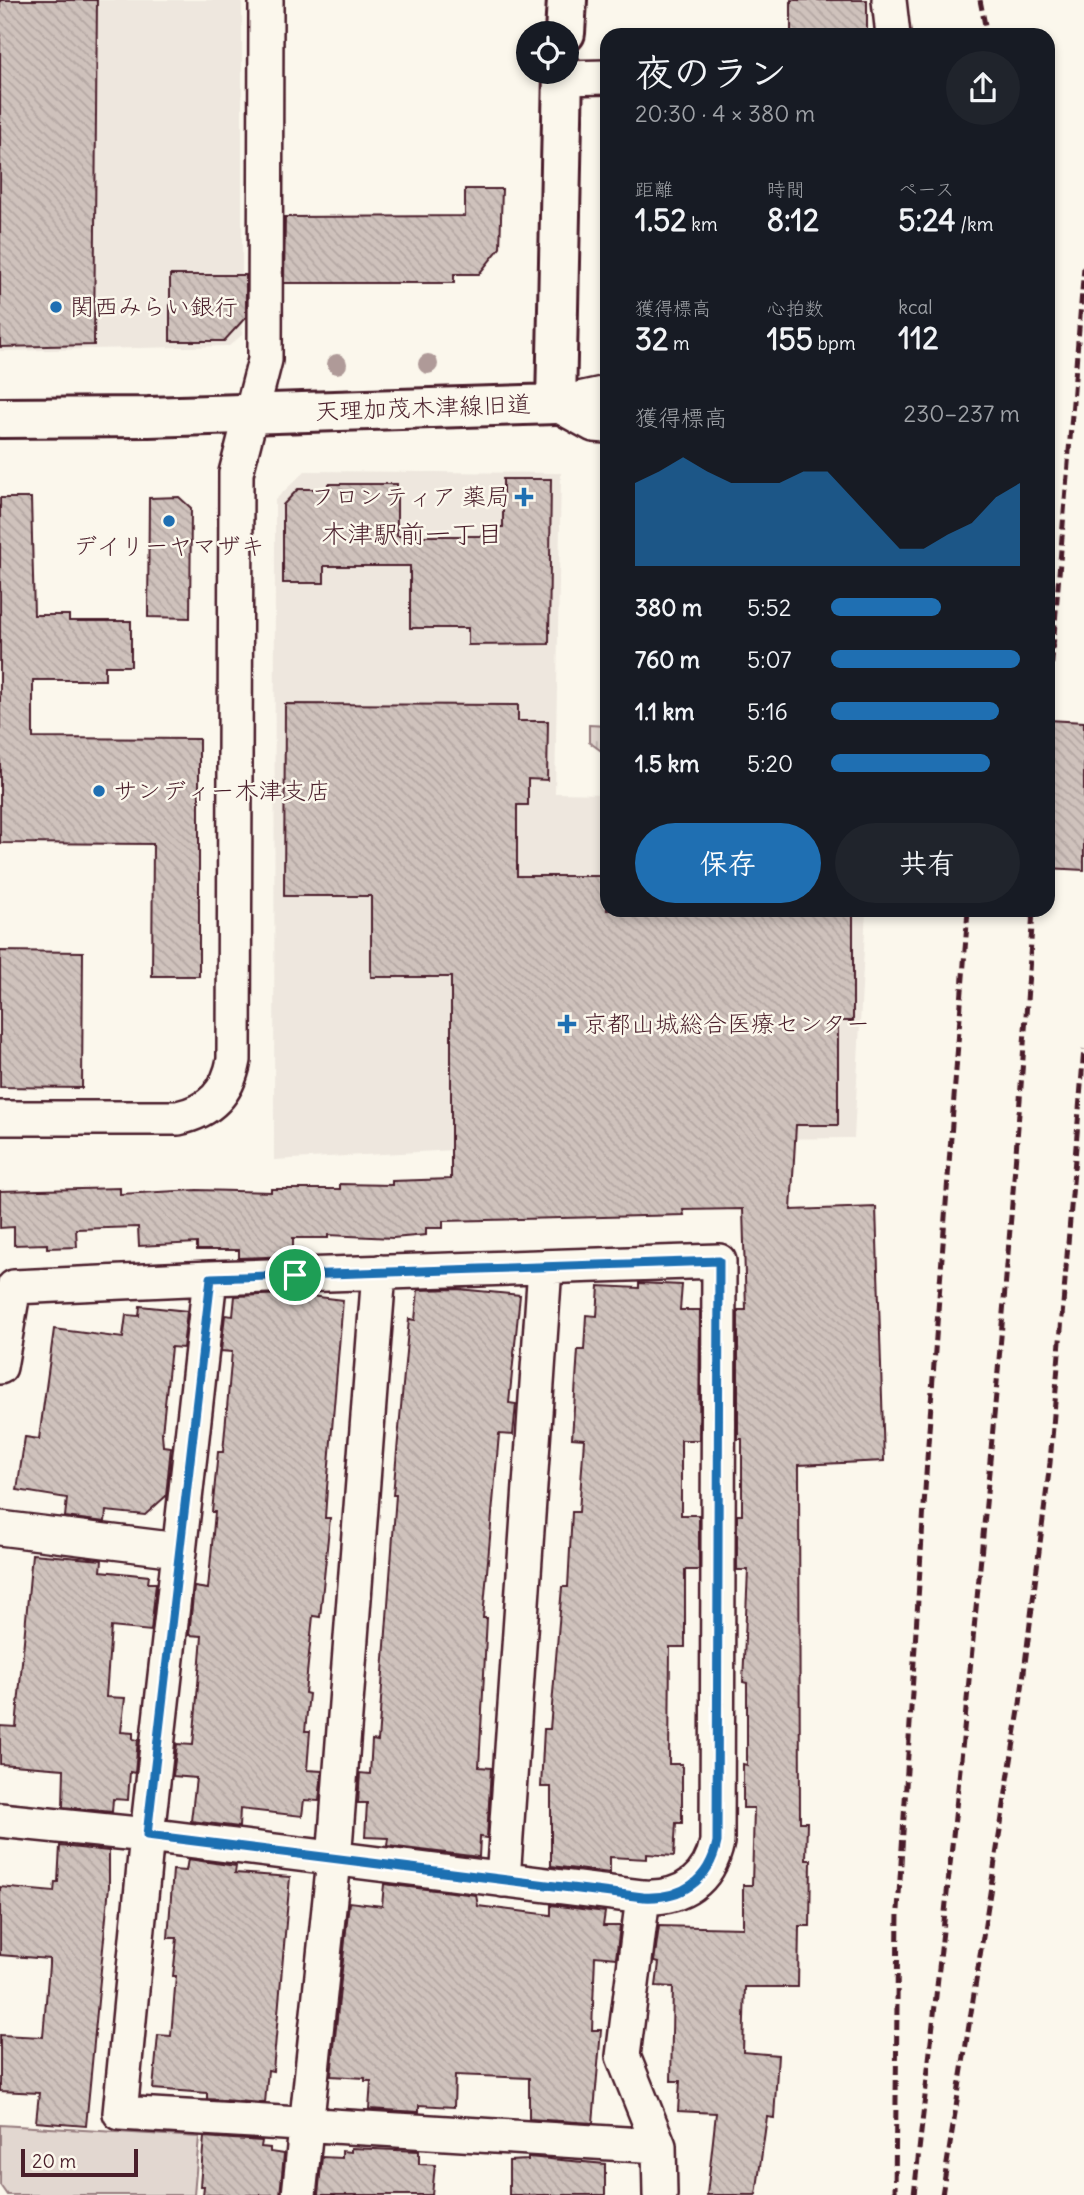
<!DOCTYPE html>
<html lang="ja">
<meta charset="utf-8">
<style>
:root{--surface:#171b24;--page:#20242c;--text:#f1f3f6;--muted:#9ea1a6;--accent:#1f6fb2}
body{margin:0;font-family:Delius,"Klee One",sans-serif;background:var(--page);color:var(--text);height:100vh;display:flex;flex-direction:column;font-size:26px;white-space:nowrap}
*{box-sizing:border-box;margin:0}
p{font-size:23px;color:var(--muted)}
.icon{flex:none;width:38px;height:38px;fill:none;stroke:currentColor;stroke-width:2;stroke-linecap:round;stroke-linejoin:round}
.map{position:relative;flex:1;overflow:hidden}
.details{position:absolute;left:600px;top:28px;width:455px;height:889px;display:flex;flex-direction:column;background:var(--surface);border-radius:21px;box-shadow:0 4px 10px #0003}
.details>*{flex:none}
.buttons{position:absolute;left:516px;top:21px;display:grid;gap:14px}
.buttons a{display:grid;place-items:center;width:63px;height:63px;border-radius:50%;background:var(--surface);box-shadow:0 4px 10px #0003;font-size:35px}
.scale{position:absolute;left:21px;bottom:18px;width:117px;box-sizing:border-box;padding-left:7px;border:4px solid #4a1f2b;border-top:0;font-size:19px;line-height:24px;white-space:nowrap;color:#4a1f2b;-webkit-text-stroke:5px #fbf7ec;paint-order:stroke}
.pin{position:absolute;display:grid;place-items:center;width:60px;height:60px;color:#fff;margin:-30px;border:4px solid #fff;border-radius:50%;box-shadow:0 2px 7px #0007}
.round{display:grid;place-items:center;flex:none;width:74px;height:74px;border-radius:37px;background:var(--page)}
.summary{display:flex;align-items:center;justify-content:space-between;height:119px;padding:0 35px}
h1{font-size:38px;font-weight:700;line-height:52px}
.figures{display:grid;grid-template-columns:repeat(3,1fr);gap:10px;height:119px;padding:7px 35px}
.figures div{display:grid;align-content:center}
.figures b{font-size:30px;font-weight:700}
.figures small{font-size:19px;font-weight:400}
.figures p{font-size:19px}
.chart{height:196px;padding:14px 35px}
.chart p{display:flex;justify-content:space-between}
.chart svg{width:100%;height:126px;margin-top:7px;fill:var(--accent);opacity:.7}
.action{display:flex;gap:14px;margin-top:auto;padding:14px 35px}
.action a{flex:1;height:80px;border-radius:42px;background:var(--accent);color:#fff;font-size:28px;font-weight:700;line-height:80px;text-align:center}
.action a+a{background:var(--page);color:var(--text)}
ul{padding:0 35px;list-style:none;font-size:23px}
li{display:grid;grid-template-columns:112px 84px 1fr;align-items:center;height:52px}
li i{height:18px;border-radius:9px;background:var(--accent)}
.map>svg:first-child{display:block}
</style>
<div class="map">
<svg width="1084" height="2195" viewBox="0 0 1084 2195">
<defs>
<pattern id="grass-tufts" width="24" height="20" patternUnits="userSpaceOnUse" patternTransform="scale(1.75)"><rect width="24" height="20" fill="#e2d7d0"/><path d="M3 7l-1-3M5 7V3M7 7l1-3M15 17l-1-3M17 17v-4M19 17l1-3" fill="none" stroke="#c3b8b3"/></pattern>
<pattern id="building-back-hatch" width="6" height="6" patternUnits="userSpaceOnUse" patternTransform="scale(1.75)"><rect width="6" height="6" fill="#cfc2bc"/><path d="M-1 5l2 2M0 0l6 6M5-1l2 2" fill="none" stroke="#b3a6a2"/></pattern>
</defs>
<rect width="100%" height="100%" fill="#fbf7ec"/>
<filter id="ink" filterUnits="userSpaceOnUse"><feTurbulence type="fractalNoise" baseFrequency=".0143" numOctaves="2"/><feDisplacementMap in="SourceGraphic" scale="14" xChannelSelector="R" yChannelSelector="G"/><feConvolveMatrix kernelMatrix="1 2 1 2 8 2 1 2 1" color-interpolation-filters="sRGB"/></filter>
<g filter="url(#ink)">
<path fill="#eee7de" d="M 0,0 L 242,0 L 242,335 L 229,346 L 0,351 Z
M 305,471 L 561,473 L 555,793 L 607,794 L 607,910 L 866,910 L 854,1138 L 633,1140 L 274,1160 L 275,500 Z"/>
<path fill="url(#grass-tufts)" stroke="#967b7e" stroke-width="2" d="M 589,725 L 607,726 L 607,755 L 589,742 Z"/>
<path fill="#e2d7d0" stroke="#967b7e" stroke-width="2" d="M 0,2125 L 199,2137 L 194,2195 L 7,2195 L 0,2185 Z"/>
<path fill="url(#building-back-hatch)" stroke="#4a1f2b" stroke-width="2" d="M 0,0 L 97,0 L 94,345 L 0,347 Z
M 791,0 L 867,0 L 867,35 L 791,35 Z
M 465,189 L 502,189 L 500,248 L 479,274 L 454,274 L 454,283 L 284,283 L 285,217 L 465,216 Z
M 170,275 L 246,275 L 246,317 L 224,341 L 170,341 Z
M 503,479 L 551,479 L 549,644 L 468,645 L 468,628 L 410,628 L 410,566 L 324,566 L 324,583 L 283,583 L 283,505 L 298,489 L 328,489 L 328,484 L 397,484 L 397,536 L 483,536 L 483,527 L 503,527 Z
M 179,497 L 191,508 L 190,618 L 148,617 L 149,498 Z
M 0,498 L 31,498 L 34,615 L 69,615 L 69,621 L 131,621 L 131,666 L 105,666 L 105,680 L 33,680 L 33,738 L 199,739 L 199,976 L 152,976 L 153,844 L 0,843 Z
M 285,704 L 518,705 L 518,721 L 548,721 L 547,780 L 528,779 L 528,805 L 517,805 L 517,876 L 607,876 L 607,910 L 853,910 L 853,1021 L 838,1021 L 838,1125 L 796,1125 L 791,1210 L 876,1207 L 884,1461 L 799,1465 L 800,1822 L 807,1822 L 806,1860 L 811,1860 L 810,1926 L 799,1926 L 798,1987 L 745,1987 L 743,2052 L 778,2055 L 774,2118 L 767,2117 L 756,2195 L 707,2195 L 716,2113 L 678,2111 L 680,2081 L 671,2081 L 673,1987 L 656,1986 L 659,1963 L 654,1962 L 659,1926 L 743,1928 L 743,1885 L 752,1885 L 754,1808 L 743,1808 L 743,1764 L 747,1765 L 747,1683 L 743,1682 L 748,1570 L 737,1570 L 737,1515 L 742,1515 L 742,1439 L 738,1439 L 738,1310 L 746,1310 L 743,1209 L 683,1210 L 684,1215 L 443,1221 L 443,1228 L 426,1228 L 426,1235 L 393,1238 L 328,1235 L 328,1238 L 293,1238 L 293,1256 L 239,1258 L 239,1250 L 197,1250 L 197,1243 L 139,1246 L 138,1227 L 76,1229 L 77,1247 L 47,1248 L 47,1244 L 14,1245 L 14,1227 L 0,1228 L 0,1191 L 120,1188 L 120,1194 L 197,1190 L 271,1192 L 271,1189 L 340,1189 L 340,1184 L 392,1185 L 392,1181 L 451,1179 L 451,977 L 371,977 L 371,896 L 284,896 Z
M 1048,720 L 1084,722 L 1084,870 L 1048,868 Z
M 0,951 L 83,952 L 82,1088 L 0,1087 Z
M 639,1283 L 682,1285 L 680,1310 L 700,1310 L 699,1440 L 681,1440 L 681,1515 L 699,1515 L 699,1570 L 685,1570 L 685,1647 L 670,1647 L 669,1764 L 682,1764 L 682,1823 L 676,1823 L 674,1856 L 647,1854 L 647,1859 L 610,1857 L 610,1873 L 551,1866 L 551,1787 L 541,1787 L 544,1729 L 550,1729 L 562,1587 L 568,1587 L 572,1512 L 579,1512 L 584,1439 L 572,1438 L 578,1350 L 584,1350 L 586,1315 L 597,1316 L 599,1286 L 639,1288 Z
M 458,1289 L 520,1295 L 509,1403 L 516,1404 L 513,1435 L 499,1434 L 483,1618 L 487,1618 L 479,1767 L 491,1768 L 487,1838 L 480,1837 L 479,1857 L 388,1846 L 389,1838 L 365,1837 L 367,1803 L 358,1803 L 360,1773 L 370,1774 L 372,1740 L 378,1741 L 396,1495 L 393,1495 L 409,1319 L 415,1320 L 418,1290 Z
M 293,1294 L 343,1300 L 327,1488 L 325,1518 L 330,1518 L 320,1617 L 313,1616 L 305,1693 L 309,1694 L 305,1731 L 310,1731 L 307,1770 L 322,1771 L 319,1801 L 304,1800 L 302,1816 L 240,1809 L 239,1827 L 191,1821 L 196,1778 L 173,1776 L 177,1744 L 193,1745 L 202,1636 L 189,1635 L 194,1587 L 208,1589 L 215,1512 L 212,1512 L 218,1452 L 223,1452 L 232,1352 L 221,1351 L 225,1315 L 233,1316 L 235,1296 Z
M 140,1306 L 187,1311 L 183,1348 L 171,1347 L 162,1433 L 163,1446 L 171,1447 L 166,1496 L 145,1515 L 106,1511 L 105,1522 L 65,1517 L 67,1498 L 17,1490 L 25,1437 L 39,1439 L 54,1329 L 123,1338 L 126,1315 L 139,1316 Z
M 32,1554 L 102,1560 L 101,1571 L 149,1576 L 148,1583 L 156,1583 L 151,1631 L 111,1627 L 106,1697 L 125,1698 L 121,1732 L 133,1733 L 133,1739 L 138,1740 L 135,1773 L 130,1772 L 128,1800 L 113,1799 L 112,1812 L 63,1807 L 64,1769 L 0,1764 L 0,1726 L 16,1727 Z
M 60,1846 L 109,1851 L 109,1886 L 86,2126 L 36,2122 L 39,2093 L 0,2091 L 0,2035 L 43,2037 L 49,1965 L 49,1959 L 0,1955 L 0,1887 L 54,1892 L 55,1882 L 58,1882 Z
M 188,1859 L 236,1866 L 235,1873 L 290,1877 L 273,2071 L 268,2070 L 265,2103 L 207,2099 L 207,2093 L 153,2089 L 158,2035 L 171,2036 L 176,1976 L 173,1976 L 177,1938 L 168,1938 L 173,1870 L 186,1871 Z
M 384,1884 L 476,1895 L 478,1906 L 551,1915 L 551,1905 L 605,1912 L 603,1926 L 620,1926 L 616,1958 L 595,1956 L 592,2030 L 601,2030 L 593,2123 L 529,2119 L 529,2078 L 455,2075 L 454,2107 L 419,2105 L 419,2112 L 369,2109 L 371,2081 L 365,2081 L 365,2078 L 331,2076 L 349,1902 L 382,1906 Z
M 204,2137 L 262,2141 L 261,2147 L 270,2148 L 270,2152 L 284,2154 L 280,2195 L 203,2195 L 204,2186 L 200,2186 Z
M 351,2148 L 419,2151 L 419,2164 L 435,2165 L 432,2195 L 318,2195 L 322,2157 L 342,2158 L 342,2151 L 351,2152 Z
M 528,2157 L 605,2164 L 605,2195 L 509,2195 L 509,2161 L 528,2160 Z"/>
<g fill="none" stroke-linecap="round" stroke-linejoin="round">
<defs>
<path id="minor" d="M 889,0 L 893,35
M 562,78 L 607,77
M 556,404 L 594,425 L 607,426
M 556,404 L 607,393
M 0,1118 L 178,1118 C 211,1111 228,1092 234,1060 L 236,473 L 265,360 L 266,0
M 210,1278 L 147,1835 L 120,2113 L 659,2146 L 623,2056 L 643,1897
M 0,1367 L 14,1287 L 210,1278 L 719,1261 L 717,1842 C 709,1881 682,1899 643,1897 L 147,1835 L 0,1820
M 0,1528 L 178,1550
M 503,1880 L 545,1267
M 659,2146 L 660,2195
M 299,2195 L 334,1860 L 379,1272"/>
<path id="tertiary" d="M 565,33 L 567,0
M 0,418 L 148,417 L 556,404 L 563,72"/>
</defs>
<use href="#minor" stroke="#4a1f2b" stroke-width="38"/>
<use href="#tertiary" stroke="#4a1f2b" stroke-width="44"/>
<use href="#minor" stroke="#fbf7ec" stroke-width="33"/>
<use href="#tertiary" stroke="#fbf7ec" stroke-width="38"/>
<path stroke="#4a1f2b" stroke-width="5" stroke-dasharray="10 5" stroke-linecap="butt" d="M 980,0 L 987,35
M 1048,709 L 1084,267
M 895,2195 L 898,1910 L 928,1444 L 968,910
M 914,2195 C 962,1767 1006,1339 1033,910
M 942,2195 L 1020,1704 L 1050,1463 L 1084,1049"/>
</g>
<g fill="#af9a98">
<circle cx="337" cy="364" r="10"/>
<circle cx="428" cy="364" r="10"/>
</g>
</g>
<g fill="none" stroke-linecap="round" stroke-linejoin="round" filter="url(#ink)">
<defs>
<path id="route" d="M 719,1261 L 717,1842 C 709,1881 682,1899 643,1897 L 147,1835 L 211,1278 Z"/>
</defs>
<use href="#route" stroke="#fff" stroke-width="14"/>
<use href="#route" stroke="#1f6fb2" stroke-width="9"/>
</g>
<g fill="#1f6fb2" stroke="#fbf7ec" stroke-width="2.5">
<circle cx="56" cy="307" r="7"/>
<path d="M520.5 486.5h7v7h7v7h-7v7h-7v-7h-7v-7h7z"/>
<circle cx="169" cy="521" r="7"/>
<circle cx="99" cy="791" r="7"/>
<path d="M563.5 1013.5h7v7h7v7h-7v7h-7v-7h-7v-7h7z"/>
</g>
<g text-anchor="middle" stroke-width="5" stroke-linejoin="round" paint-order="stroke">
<g font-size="24" fill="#4a1f2b" stroke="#fbf7ec" text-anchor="start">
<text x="70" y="315">関西みらい銀行</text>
<text x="510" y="505" text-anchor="end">フロンティア 薬局</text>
<text x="169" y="554" text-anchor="middle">デイリーヤマザキ</text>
<text x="113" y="799">サンディー木津支店</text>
<text x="583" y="1032">京都山城総合医療センター</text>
</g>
<g font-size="24" fill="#4a1f2b" stroke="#fbf7ec">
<text transform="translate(423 408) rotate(-2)" y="8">天理加茂木津線旧道</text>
</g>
<g font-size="26" fill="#4a1f2b" stroke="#fbf7ec">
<text x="412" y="543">木津駅前一丁目</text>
</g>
</g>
</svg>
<div class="buttons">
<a><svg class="icon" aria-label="locate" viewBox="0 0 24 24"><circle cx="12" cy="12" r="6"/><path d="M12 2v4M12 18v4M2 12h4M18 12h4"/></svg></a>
</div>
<div class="scale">20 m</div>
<div class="pin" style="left:295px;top:1275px;background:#1e9e55"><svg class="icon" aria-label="arrive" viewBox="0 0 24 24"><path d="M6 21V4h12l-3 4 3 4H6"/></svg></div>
<section class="details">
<div class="summary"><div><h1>夜のラン</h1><p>20:30 · 4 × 380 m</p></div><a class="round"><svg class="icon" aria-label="share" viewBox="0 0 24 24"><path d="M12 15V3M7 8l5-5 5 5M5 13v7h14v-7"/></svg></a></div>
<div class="figures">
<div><p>距離</p><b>1.52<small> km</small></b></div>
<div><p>時間</p><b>8:12</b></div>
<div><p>ペース</p><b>5:24<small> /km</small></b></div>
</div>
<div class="figures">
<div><p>獲得標高</p><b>32<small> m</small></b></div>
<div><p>心拍数</p><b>155<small> bpm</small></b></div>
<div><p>kcal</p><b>112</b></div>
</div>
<div class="chart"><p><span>獲得標高</span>230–237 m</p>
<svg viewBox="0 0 160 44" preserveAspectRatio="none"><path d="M0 44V15L10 11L20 6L30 11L40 15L50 15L60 15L70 11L80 11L90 20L100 29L110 38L120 38L130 33L140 29L150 20L160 15V44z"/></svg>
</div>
<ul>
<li><b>380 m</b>5:52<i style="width:58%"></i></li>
<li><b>760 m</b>5:07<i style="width:100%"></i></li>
<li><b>1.1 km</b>5:16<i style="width:89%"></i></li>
<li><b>1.5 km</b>5:20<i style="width:84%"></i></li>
</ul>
<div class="action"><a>保存</a><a>共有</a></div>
</section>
</div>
